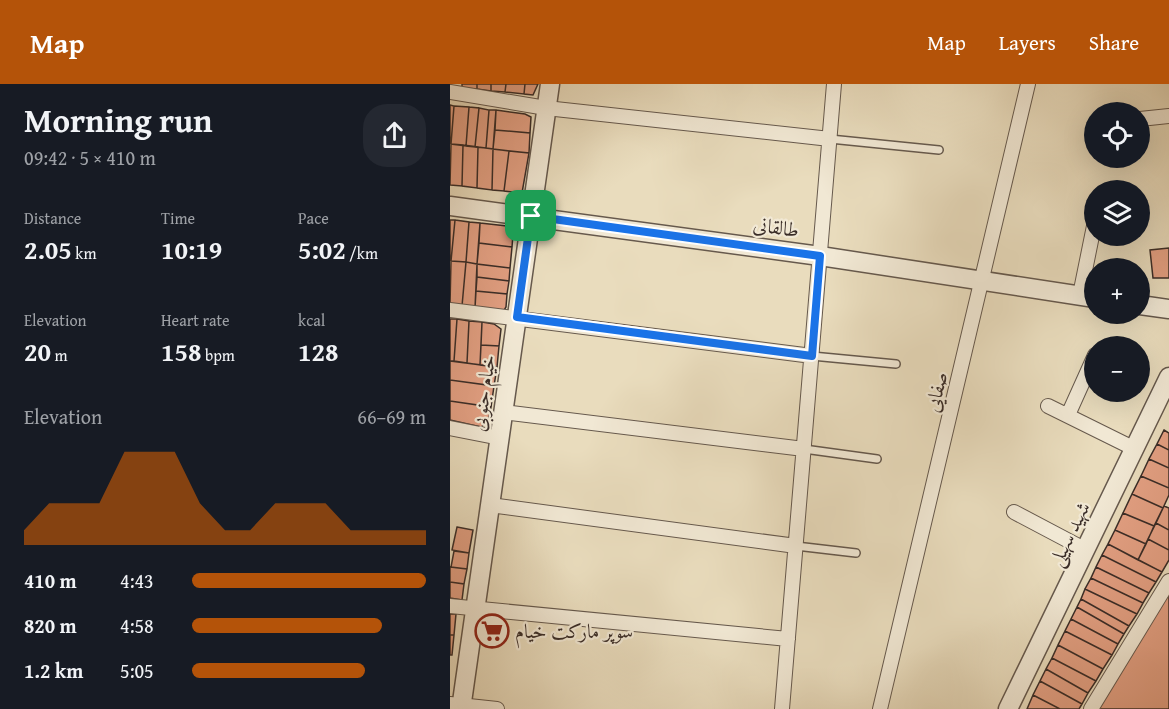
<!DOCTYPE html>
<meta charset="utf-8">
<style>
:root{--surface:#171b24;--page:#242831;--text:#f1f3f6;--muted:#9ea1a6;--accent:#b45309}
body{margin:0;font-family:"Gentium Book Plus",Amiri,serif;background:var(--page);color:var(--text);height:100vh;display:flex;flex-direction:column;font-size:22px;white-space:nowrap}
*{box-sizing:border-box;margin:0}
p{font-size:20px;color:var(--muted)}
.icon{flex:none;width:33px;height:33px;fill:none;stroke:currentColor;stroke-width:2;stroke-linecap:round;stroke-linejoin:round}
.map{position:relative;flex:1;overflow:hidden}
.drawer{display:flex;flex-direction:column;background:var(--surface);width:450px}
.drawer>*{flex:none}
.fabs{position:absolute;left:634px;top:18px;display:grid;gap:12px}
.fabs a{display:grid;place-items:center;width:66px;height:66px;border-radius:50%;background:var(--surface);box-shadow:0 6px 24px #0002;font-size:30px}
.pin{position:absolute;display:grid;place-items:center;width:51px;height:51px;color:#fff;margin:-26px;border-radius:12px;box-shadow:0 3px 9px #0006}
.round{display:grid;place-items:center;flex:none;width:63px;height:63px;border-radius:24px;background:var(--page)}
.headline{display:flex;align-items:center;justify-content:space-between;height:102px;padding:0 24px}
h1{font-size:33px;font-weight:800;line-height:45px}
.figures{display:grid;grid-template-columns:repeat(3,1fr);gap:9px;height:102px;padding:6px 24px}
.figures div{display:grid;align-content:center}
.figures b{font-size:26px;font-weight:800}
.figures small{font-size:16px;font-weight:400}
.figures p{font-size:16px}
.chart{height:168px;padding:12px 24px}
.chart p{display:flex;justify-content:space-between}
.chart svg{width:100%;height:108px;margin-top:6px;fill:var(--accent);opacity:.7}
ul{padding:0 24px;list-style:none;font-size:20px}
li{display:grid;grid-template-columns:96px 72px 1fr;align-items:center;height:45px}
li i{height:15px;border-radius:8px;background:var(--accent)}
header{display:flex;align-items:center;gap:36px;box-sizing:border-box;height:84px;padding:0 30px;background:var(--accent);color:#fff}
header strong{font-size:28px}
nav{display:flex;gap:33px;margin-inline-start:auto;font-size:21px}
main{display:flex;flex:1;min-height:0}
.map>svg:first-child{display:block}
</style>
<header>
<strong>Map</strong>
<nav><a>Map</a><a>Layers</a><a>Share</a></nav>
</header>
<main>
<section class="drawer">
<div class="headline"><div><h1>Morning run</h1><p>09:42 · 5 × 410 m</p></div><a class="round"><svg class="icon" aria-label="share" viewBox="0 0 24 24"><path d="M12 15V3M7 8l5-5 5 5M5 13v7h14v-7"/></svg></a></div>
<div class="figures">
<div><p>Distance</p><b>2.05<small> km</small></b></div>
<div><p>Time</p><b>10:19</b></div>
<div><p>Pace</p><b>5:02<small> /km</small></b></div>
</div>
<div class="figures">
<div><p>Elevation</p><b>20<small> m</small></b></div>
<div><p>Heart rate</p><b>158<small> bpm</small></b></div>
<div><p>kcal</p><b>128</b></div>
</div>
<div class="chart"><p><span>Elevation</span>66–69 m</p>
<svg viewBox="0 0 160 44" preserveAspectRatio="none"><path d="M0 44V38L10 27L20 27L30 27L40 6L50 6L60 6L70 27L80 38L90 38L100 27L110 27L120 27L130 38L140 38L150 38L160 38V44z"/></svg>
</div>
<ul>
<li><b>410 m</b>4:43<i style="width:100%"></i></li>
<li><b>820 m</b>4:58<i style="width:81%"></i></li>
<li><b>1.2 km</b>5:05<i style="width:74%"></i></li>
</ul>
</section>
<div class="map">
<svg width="719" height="625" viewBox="0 0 719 625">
<rect width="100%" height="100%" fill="#e9dcbd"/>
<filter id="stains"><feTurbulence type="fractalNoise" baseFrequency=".00333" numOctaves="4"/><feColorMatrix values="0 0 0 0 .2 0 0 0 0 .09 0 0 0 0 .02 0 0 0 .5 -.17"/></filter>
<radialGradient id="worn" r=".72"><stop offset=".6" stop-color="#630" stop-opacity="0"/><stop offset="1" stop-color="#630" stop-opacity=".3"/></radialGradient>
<path fill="#e3a083" stroke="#3a2d28" stroke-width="1.5" d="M 12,0 L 27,0 L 27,5 L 12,4 Z
M 27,0 L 41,0 L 41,7 L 27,5 Z
M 41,0 L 56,0 L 55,8 L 41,7 Z
M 56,0 L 75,0 L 74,10 L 55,8 Z
M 75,0 L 88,0 L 83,11 L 74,10 Z
M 0,21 L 4,22 L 1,60 L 0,60 Z
M 4,22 L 19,23 L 16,62 L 1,60 Z
M 19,23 L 29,24 L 25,63 L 16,62 Z
M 29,24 L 39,26 L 36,64 L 25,63 Z
M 39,26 L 46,26 L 43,65 L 36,64 Z
M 46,26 L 75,30 L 81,33 L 80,49 L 45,46 Z
M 45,46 L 80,49 L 79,69 L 43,65 Z
M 1,60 L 13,61 L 12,102 L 0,101 Z
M 13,61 L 28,63 L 27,104 L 12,102 Z
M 28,63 L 43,65 L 42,106 L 27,104 Z
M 43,65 L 59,67 L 54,107 L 42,106 Z
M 59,67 L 79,69 L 72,109 L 54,107 Z
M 0,136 L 5,136 L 1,177 L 0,177 Z
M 5,136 L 19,138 L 16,178 L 1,177 Z
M 19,138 L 30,139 L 27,180 L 16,178 Z
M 30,139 L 57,142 L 63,150 L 62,163 L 29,159 Z
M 29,159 L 62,163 L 60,184 L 27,180 Z
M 719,164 L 719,194 L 703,194 L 700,166 Z
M 1,177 L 16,178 L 12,222 L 0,221 Z
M 16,178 L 27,180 L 25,224 L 12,222 Z
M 27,180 L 60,184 L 59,197 L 27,193 Z
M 27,193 L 59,197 L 57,210 L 26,207 Z
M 26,207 L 57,210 L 56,223 L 53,228 L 25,224 Z
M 0,235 L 7,235 L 4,277 L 0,277 Z
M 7,235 L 19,237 L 17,279 L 4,277 Z
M 19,237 L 32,238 L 30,281 L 17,279 Z
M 32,238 L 44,240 L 51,245 L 49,262 L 31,261 Z
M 31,261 L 49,262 L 47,283 L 30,281 Z
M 0,277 L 47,283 L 44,302 L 0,296 Z
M 0,296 L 44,302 L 41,323 L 0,317 Z
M 0,317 L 41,323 L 38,338 L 31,343 L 0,336 Z
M 714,346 L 719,349 L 719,366 L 707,360 Z
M 707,360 L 719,366 L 719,384 L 699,375 Z
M 699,375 L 719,384 L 719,404 L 691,392 Z
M 691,392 L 719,404 L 719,411 L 713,424 L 682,410 Z
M 682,410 L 713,424 L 704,442 L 673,429 Z
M 714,422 L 719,424 L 719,446 L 706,439 Z
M 673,429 L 704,442 L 696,460 L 665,446 Z
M 706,439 L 719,446 L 719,466 L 698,455 Z
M 7,443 L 23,446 L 19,469 L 2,466 Z
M 665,446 L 696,460 L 688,476 L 658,460 Z
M 698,455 L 719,466 L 719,476 L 712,488 L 688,476 Z
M 658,460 L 712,488 L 706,498 L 652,471 Z
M 4,467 L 19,469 L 17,485 L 1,483 Z
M 652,471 L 706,498 L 699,509 L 646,483 Z
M 0,483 L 17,485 L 14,500 L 0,498 Z
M 646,483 L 699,509 L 693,519 L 641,494 Z
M 641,494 L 693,519 L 687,530 L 635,505 Z
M 0,498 L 14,500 L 12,516 L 0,514 Z
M 635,505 L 687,530 L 679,542 L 631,515 Z
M 719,509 L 719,625 L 648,625 Z
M 631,515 L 679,542 L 674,550 L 627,523 Z
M 627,523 L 674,550 L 668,560 L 621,535 Z
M 0,530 L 6,530 L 4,551 L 0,551 Z
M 621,535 L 668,560 L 662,571 L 615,547 Z
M 32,537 L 53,540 L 51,556 L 31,553 Z
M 615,547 L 662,571 L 653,585 L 608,561 Z
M 0,551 L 4,551 L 2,571 L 0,571 Z
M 608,561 L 653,585 L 646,597 L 602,574 Z
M 602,574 L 646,597 L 638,609 L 596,585 Z
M 596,585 L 638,609 L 632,620 L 590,597 Z
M 590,597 L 632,620 L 629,625 L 610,625 L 583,611 Z
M 583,611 L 610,625 L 577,625 Z"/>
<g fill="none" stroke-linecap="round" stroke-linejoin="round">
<defs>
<path id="service" d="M 380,55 L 489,66
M 362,272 L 446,280
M 354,365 L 427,375
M 346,462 L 406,469"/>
<path id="minor" d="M 0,8 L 96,24 L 380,55
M 690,35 L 719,32
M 630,211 L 645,137
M 0,226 L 362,272
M 598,322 L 685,365
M 53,328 L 354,365
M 618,331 L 645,271
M 0,344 L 50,354
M 40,421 L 346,462
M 564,428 L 636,466
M 0,522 L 338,555
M 0,620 L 47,625
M 332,625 L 384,0
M 430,625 L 578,0
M 641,625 L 719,497"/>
<path id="tertiary" d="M 0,122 L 370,172 L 645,214
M 690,221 L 719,225
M 11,625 L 100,0
M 558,625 L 719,293"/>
</defs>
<use href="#service" stroke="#66594d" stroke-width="10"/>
<use href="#minor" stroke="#66594d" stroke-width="16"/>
<use href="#tertiary" stroke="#66594d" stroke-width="21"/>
<use href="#service" stroke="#f1e8d4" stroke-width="7"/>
<use href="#minor" stroke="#f1e8d4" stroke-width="14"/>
<use href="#tertiary" stroke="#f1e8d4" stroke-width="18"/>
</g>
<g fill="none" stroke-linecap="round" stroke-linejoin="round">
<defs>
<path id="route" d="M 81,132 L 370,172 L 362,272 L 67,233 Z"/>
</defs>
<use href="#route" stroke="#fff" stroke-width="12"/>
<use href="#route" stroke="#1a73e8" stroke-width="8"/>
</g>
<defs>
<symbol id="supermarket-ring" viewBox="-11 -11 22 22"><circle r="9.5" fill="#f1e8d4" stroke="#8f2418" stroke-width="1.5"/><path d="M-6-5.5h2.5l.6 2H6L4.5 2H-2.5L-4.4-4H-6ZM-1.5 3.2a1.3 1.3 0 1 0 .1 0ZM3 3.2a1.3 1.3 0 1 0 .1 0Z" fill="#8f2418"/></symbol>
</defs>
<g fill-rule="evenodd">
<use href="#supermarket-ring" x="23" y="528" width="38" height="38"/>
</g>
<g text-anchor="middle" stroke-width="4.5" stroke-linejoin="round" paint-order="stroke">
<g font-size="20" fill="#3a2d28" stroke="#f1e8d4">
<text transform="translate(326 143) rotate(8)" y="7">طالقانی</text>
<text transform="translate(486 308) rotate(-77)" y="7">صفایی</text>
<text transform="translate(33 309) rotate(-82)" y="7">خیام جنوبی</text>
<text transform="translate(619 450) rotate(-64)" y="7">شهید سهیلی</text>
</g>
<g font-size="20" fill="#3a2d28" stroke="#f1e8d4" text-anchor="start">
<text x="65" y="554">سوپر مارکت خیام</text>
</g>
</g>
<rect width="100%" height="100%" filter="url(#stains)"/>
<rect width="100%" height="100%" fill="url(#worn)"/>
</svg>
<div class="fabs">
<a><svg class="icon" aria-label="locate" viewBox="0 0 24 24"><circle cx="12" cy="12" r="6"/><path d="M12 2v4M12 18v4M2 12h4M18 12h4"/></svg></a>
<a><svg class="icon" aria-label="layers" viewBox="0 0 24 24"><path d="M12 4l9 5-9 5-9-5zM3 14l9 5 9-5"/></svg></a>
<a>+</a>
<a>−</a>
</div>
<div class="pin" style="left:81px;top:132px;background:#1e9e55"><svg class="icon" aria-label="arrive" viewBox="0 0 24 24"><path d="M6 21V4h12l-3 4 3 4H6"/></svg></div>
</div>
</main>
